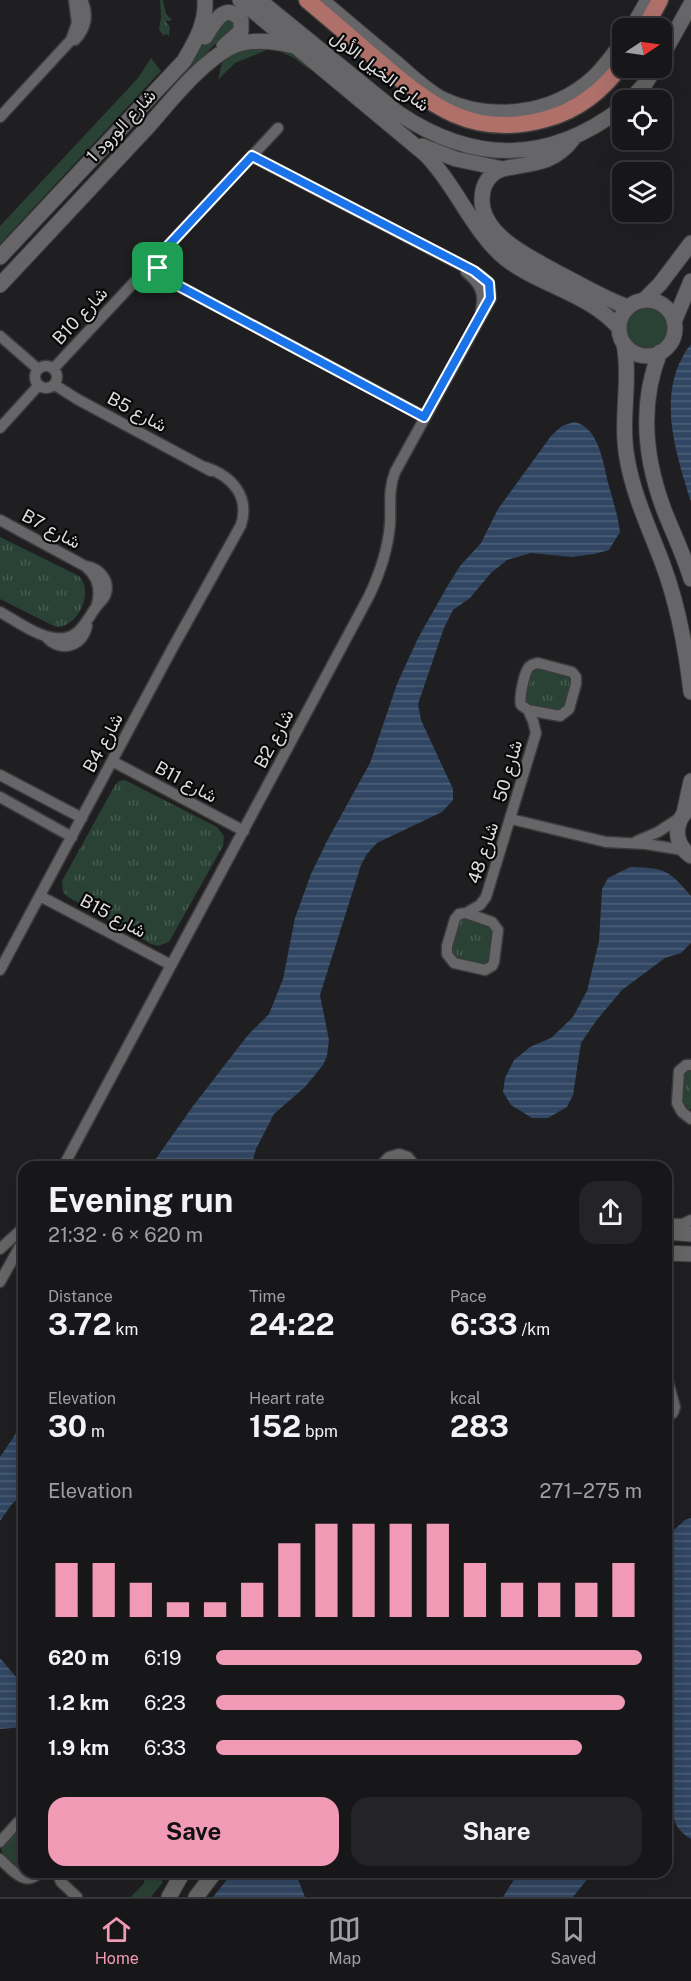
<!DOCTYPE html>
<meta charset="utf-8">
<style>
:root{--surface:#171618;--page:#242325;--text:#f1f3f6;--muted:#9e9fa2;--line:#363537;--accent:#f09ab5}
body{margin:0;font-family:"Public Sans",Vazirmatn,sans-serif;background:var(--page);color:var(--text);height:100vh;display:flex;flex-direction:column;font-size:22px;white-space:nowrap}
*{box-sizing:border-box;margin:0}
p{font-size:20px;color:var(--muted)}
.icon{flex:none;width:33px;height:33px;fill:none;stroke:currentColor;stroke-width:2;stroke-linecap:round;stroke-linejoin:round}
.map{position:relative;flex:1;overflow:hidden}
.side{position:absolute;left:18px;top:1161px;width:654px;height:717px;display:flex;flex-direction:column;background:var(--surface);border-radius:18px;box-shadow:0 6px 24px #0002,0 0 0 2px var(--line)}
.side>*{flex:none}
.needle{width:39px;rotate:77deg}
.tools{position:absolute;left:612px;top:18px;display:grid;gap:12px}
.tools a{display:grid;place-items:center;width:60px;height:60px;border-radius:12px;background:var(--surface);box-shadow:0 6px 24px #0002,0 0 0 2px var(--line);font-size:30px}
.pin{position:absolute;display:grid;place-items:center;width:51px;height:51px;color:#fff;margin:-26px;border-radius:12px;box-shadow:0 3px 9px #0006}
.round{display:grid;place-items:center;flex:none;width:63px;height:63px;border-radius:18px;background:var(--page)}
.overview{display:flex;align-items:center;justify-content:space-between;height:102px;padding:0 30px}
h1{font-size:33px;font-weight:700;line-height:45px}
.stats{display:grid;grid-template-columns:repeat(3,1fr);gap:9px;height:102px;padding:6px 30px}
.stats div{display:grid;align-content:center}
.stats b{font-size:30px;font-weight:700}
.stats small{font-size:16px;font-weight:400}
.stats p{font-size:16px}
.chart{height:168px;padding:12px 30px}
.chart p{display:flex;justify-content:space-between}
.chart svg{width:100%;height:108px;margin-top:6px;stroke:var(--accent);stroke-width:6}
.action{display:flex;gap:12px;margin-top:auto;padding:12px 30px}
.action a{flex:1;height:69px;border-radius:18px;background:var(--accent);color:#111;font-size:24px;font-weight:700;line-height:69px;text-align:center}
.action a+a{background:var(--page);color:var(--text)}
ul{padding:0 30px;list-style:none;font-size:20px}
li{display:grid;grid-template-columns:96px 72px 1fr;align-items:center;height:45px}
li i{height:15px;border-radius:8px;background:var(--accent)}
.dock{display:flex;justify-content:space-around;align-items:center;height:84px;border-top:2px solid var(--line);background:var(--surface);font-size:16px;color:var(--muted)}
.dock a{display:grid;justify-items:center;gap:3px}
.dock .selected{color:var(--accent)}
.map>svg:first-child{display:block}
</style>
<div class="map">
<svg width="691" height="1897" viewBox="0 0 691 1897">
<defs>
<pattern id="grass-tufts" width="24" height="20" patternUnits="userSpaceOnUse" patternTransform="scale(1.5)"><rect width="24" height="20" fill="#2a4135"/><path d="M3 7l-1-3M5 7V3M7 7l1-3M15 17l-1-3M17 17v-4M19 17l1-3" fill="none" stroke="#485c52"/></pattern>
<pattern id="water-rules" width="6" height="5" patternUnits="userSpaceOnUse" patternTransform="scale(1.5)"><rect width="6" height="5" fill="#314662"/><path d="M0 2.5h6" fill="none" stroke="#4e6078"/></pattern>
</defs>
<rect width="100%" height="100%" fill="#1f1e20"/>
<path fill="url(#grass-tufts)" d="M 160,0 L 163,0 L 166,14 L 172,20 L 165,21 L 170,27 L 169,36 L 166,34 L 164,36 L 159,30 L 161,17 Z
M 0,537 L 79,576 C 95,593 77,628 56,627 L 0,599 Z
M 536,668 L 569,676 C 572,687 567,705 559,713 L 529,707 L 525,702 L 531,672 Z
M 125,780 L 217,827 L 224,836 L 223,846 L 169,942 L 158,946 L 151,944 L 68,897 L 63,892 L 62,881 L 115,785 L 119,781 Z
M 466,918 L 495,928 L 489,959 L 484,965 L 454,958 L 450,948 L 459,921 Z
M 691,1068 L 691,1109 L 685,1109 L 679,1100 L 680,1075 Z
M 24,1824 L 24,1872 L 34,1872 L 25,1875 L 4,1856 L 1,1849 Z"/>
<path fill="#2a4135" d="M 225,14 L 238,26 L 212,47 L 182,81 L 176,76 L 199,50 Z
M 282,47 L 300,57 L 311,71 L 294,58 L 272,48 L 235,63 L 218,80 C 220,73 220,63 226,58 C 238,48 267,48 282,47 Z
M 151,58 L 161,71 L 0,244 L 0,226 L 138,78 Z
M625 327a22 22 0 1 1 44 0a22 22 0 1 1-44 0Z
M 144,1872 L 155,1872 L 163,1882 L 151,1897 L 131,1897 L 144,1883 Z"/>
<path fill="url(#water-rules)" d="M 691,345 L 691,502 C 678,460 660,408 679,364 C 683,357 685,350 691,345 Z
M 574,422 C 600,427 603,465 609,486 C 613,501 618,516 620,532 L 609,550 L 594,554 L 572,557 L 531,553 L 507,560 L 491,573 L 470,598 L 453,610 L 444,628 L 418,704 L 421,720 L 453,789 L 453,800 L 442,812 L 377,843 L 367,854 L 361,865 L 320,995 L 329,1040 L 327,1056 L 323,1065 L 305,1087 L 274,1114 L 256,1149 L 251,1167 L 150,1167 L 193,1106 L 248,1035 L 269,1014 L 283,979 L 295,918 L 311,874 L 327,841 L 370,763 L 397,684 L 418,638 L 447,587 L 460,566 L 481,543 L 498,509 L 551,436 L 562,426 Z
M 630,867 C 665,868 668,869 691,896 L 691,943 L 681,953 L 665,958 L 622,990 L 596,1021 L 581,1043 L 573,1095 L 567,1107 L 548,1118 L 532,1118 L 511,1105 L 503,1092 L 505,1078 L 514,1060 L 530,1047 L 551,1038 L 573,1017 L 587,991 L 599,941 L 602,889 L 608,878 Z
M 24,1405 L 24,1493 L 12,1504 L 0,1521 L 0,1457 L 15,1435 Z
M 691,1518 L 691,1839 C 667,1824 678,1814 666,1796 L 666,1537 L 685,1520 Z
M 0,1658 L 16,1677 L 24,1682 L 24,1727 L 0,1729 Z
M 233,1872 L 295,1872 L 305,1897 L 213,1897 Z
M 521,1872 L 593,1872 L 573,1897 L 503,1897 L 515,1878 Z"/>
<g fill="none" stroke-linecap="round" stroke-linejoin="round">
<defs>
<path id="street" d="M 75,40 C 86,29 89,14 82,0
M 0,117 L 71,40 L 77,23 L 74,0
M 154,261 L 163,275 L 177,285 L 425,417
M 466,272 C 479,283 485,292 481,310
M 0,336 L 38,369
M35 377a11 11 0 1 1 22 0a11 11 0 1 1-22 0Z
M 54,368 L 278,128
M 55,385 L 77,399 L 211,471
M 0,428 L 39,385
M 0,520 L 85,566 C 100,568 111,581 105,596 C 103,600 99,603 96,607 C 85,623 78,641 55,638 C 38,637 15,620 0,612
M 86,567 C 97,576 101,589 97,604
M 47,638 C 62,653 82,646 87,626
M 538,663 L 572,672 L 576,677 L 576,684 L 569,709 L 560,716 L 528,710 L 521,705 C 519,698 524,673 529,667 C 532,664 534,664 538,663 Z
M 112,761 L 244,831
M 0,775 L 82,818
M 0,797 L 72,837
M 511,819 L 606,842 L 646,844 L 683,850
M 637,841 L 658,832 L 681,817
M 40,896 L 171,965
M 466,913 L 480,905 L 486,897 L 536,733 L 533,721 L 528,710
M 466,913 L 492,922 L 498,930 L 494,962 L 492,966 L 485,970 L 454,963 L 447,954 L 447,946 L 455,919 L 459,914 Z
M 0,970 L 172,649 L 241,525 C 250,496 232,476 205,467
M 691,1065 L 686,1065 L 679,1071 L 677,1103 L 682,1112 L 691,1119
M 63,1167 L 369,596 C 380,573 388,549 390,524 C 391,505 388,490 395,472 L 491,298 L 489,283 L 480,275 L 252,156
M 379,1167 L 389,1157 L 399,1154 L 408,1157 L 416,1167
M 666,1224 L 683,1224 L 691,1220
M 0,1249 L 24,1227
M 0,1282 L 24,1239
M 666,1375 L 675,1407 L 673,1413 L 666,1417
M 0,1842 L 17,1823 L 24,1819
M 0,1859 C 12,1870 25,1888 40,1872
M 57,1872 L 61,1882 L 77,1897"/>
<path id="secondary" d="M 240,0 L 425,154 C 456,185 474,234 506,259 C 541,286 590,294 619,328
M 259,0 L 398,113 C 474,164 548,164 622,108
M 321,0 C 346,21 370,42 395,62 C 410,75 425,90 442,99 C 491,122 552,115 593,78 C 604,68 613,55 622,43
M 632,28 L 648,0
M 205,37 C 213,25 224,0 241,20 L 241,31 L 224,46
M 662,56 L 691,4
M 630,100 L 645,84 L 655,68
M 573,139 C 556,161 539,163 513,167 C 506,168 497,170 492,175 C 485,181 482,191 482,200 C 482,237 534,259 562,275 C 584,286 605,299 628,307
M 422,146 L 456,159 L 503,169
M 0,257 L 184,61 C 196,40 206,24 205,0
M 0,285 C 49,233 97,181 146,129 C 170,102 199,64 231,47 C 250,38 274,41 294,46
M 644,300 L 660,284 L 691,243
M619 328a28 28 0 1 1 56 0a28 28 0 1 1-56 0Z
M 674,322 L 691,281
M 624,344 C 631,382 620,419 627,458 C 633,494 649,528 662,562 C 678,604 686,648 691,692
M 660,352 C 639,404 645,459 664,510 C 673,533 684,555 691,579
M 691,807 C 673,821 673,843 691,856
M 684,813 L 691,781
M 666,1232 L 691,1234
M 666,1253 L 691,1254
M 169,1897 L 183,1872
M 196,1897 L 215,1872"/>
<path id="primary" d="M 307,0 C 331,20 354,40 377,60 C 430,105 472,140 546,119 C 577,111 604,90 622,64
M 645,28 L 660,0"/>
</defs>
<use href="#street" stroke="#3c3b3c" stroke-width="13"/>
<use href="#secondary" stroke="#3c3b3c" stroke-width="17"/>
<use href="#primary" stroke="#3c3b3c" stroke-width="19"/>
<use href="#street" stroke="#666567" stroke-width="10"/>
<use href="#secondary" stroke="#666567" stroke-width="15"/>
<use href="#primary" stroke="#af706a" stroke-width="16"/>
</g>
<g fill="none" stroke-linecap="round" stroke-linejoin="round">
<defs>
<path id="route" d="M 252,156 L 474,271 L 489,283 L 490,298 L 424,417 L 177,285 C 167,279 160,272 154,261 Z"/>
</defs>
<use href="#route" stroke="#fff" stroke-width="12"/>
<use href="#route" stroke="#1a73e8" stroke-width="8"/>
</g>
<g text-anchor="middle" stroke-width="4.5" stroke-linejoin="round" paint-order="stroke">
<g font-size="18" fill="#deddde" stroke="#090809">
<text transform="translate(380 71) rotate(38)" y="6">شارع الخيل الأول</text>
<text transform="translate(121 126) rotate(-47)" y="6">شارع الورود 1</text>
<text transform="translate(80 316) rotate(-47)" y="6">B10 شارع</text>
<text transform="translate(137 412) rotate(28)" y="6">B5 شارع</text>
<text transform="translate(51 529) rotate(28)" y="6">B7 شارع</text>
<text transform="translate(274 739) rotate(-62)" y="6">B2 شارع</text>
<text transform="translate(103 743) rotate(-62)" y="6">B4 شارع</text>
<text transform="translate(508 771) rotate(-74)" y="6">شارع 50</text>
<text transform="translate(186 782) rotate(28)" y="6">B11 شارع</text>
<text transform="translate(483 853) rotate(-72)" y="6">شارع 48</text>
<text transform="translate(113 916) rotate(28)" y="6">B15 شارع</text>
</g>
</g>
</svg>
<div class="tools">
<a><svg class="needle" viewBox="-14 -14 28 28"><path d="M0-13l5 13h-10z" fill="#e53935"/><path d="M0 13l5-13h-10z" fill="#9e9fa2"/></svg></a>
<a><svg class="icon" aria-label="locate" viewBox="0 0 24 24"><circle cx="12" cy="12" r="6"/><path d="M12 2v4M12 18v4M2 12h4M18 12h4"/></svg></a>
<a><svg class="icon" aria-label="layers" viewBox="0 0 24 24"><path d="M12 4l9 5-9 5-9-5zM3 14l9 5 9-5"/></svg></a>
</div>
<div class="pin" style="left:158px;top:268px;background:#1e9e55"><svg class="icon" aria-label="arrive" viewBox="0 0 24 24"><path d="M6 21V4h12l-3 4 3 4H6"/></svg></div>
<section class="side">
<div class="overview"><div><h1>Evening run</h1><p>21:32 · 6 × 620 m</p></div><a class="round"><svg class="icon" aria-label="share" viewBox="0 0 24 24"><path d="M12 15V3M7 8l5-5 5 5M5 13v7h14v-7"/></svg></a></div>
<div class="stats">
<div><p>Distance</p><b>3.72<small> km</small></b></div>
<div><p>Time</p><b>24:22</b></div>
<div><p>Pace</p><b>6:33<small> /km</small></b></div>
</div>
<div class="stats">
<div><p>Elevation</p><b>30<small> m</small></b></div>
<div><p>Heart rate</p><b>152<small> bpm</small></b></div>
<div><p>kcal</p><b>283</b></div>
</div>
<div class="chart"><p><span>Elevation</span>271–275 m</p>
<svg viewBox="0 0 160 44" preserveAspectRatio="none"><path d="M5 44V22M15 44V22M25 44V30M35 44V38M45 44V38M55 44V30M65 44V14M75 44V6M85 44V6M95 44V6M105 44V6M115 44V22M125 44V30M135 44V30M145 44V30M155 44V22"/></svg>
</div>
<ul>
<li><b>620 m</b>6:19<i style="width:100%"></i></li>
<li><b>1.2 km</b>6:23<i style="width:96%"></i></li>
<li><b>1.9 km</b>6:33<i style="width:86%"></i></li>
</ul>
<div class="action"><a>Save</a><a>Share</a></div>
</section>
</div>
<nav class="dock">
<a class="selected"><svg class="icon" aria-label="home" viewBox="0 0 24 24"><path d="M3 11l9-7 9 7M6 9v11h12V9"/></svg>Home</a>
<a><svg class="icon" aria-label="map" viewBox="0 0 24 24"><path d="M3 6l6-2 6 2 6-2v14l-6 2-6-2-6 2zM9 4v14M15 6v14"/></svg>Map</a>
<a><svg class="icon" aria-label="saved" viewBox="0 0 24 24"><path d="M7 4h10v16l-5-4-5 4z"/></svg>Saved</a>
</nav>
